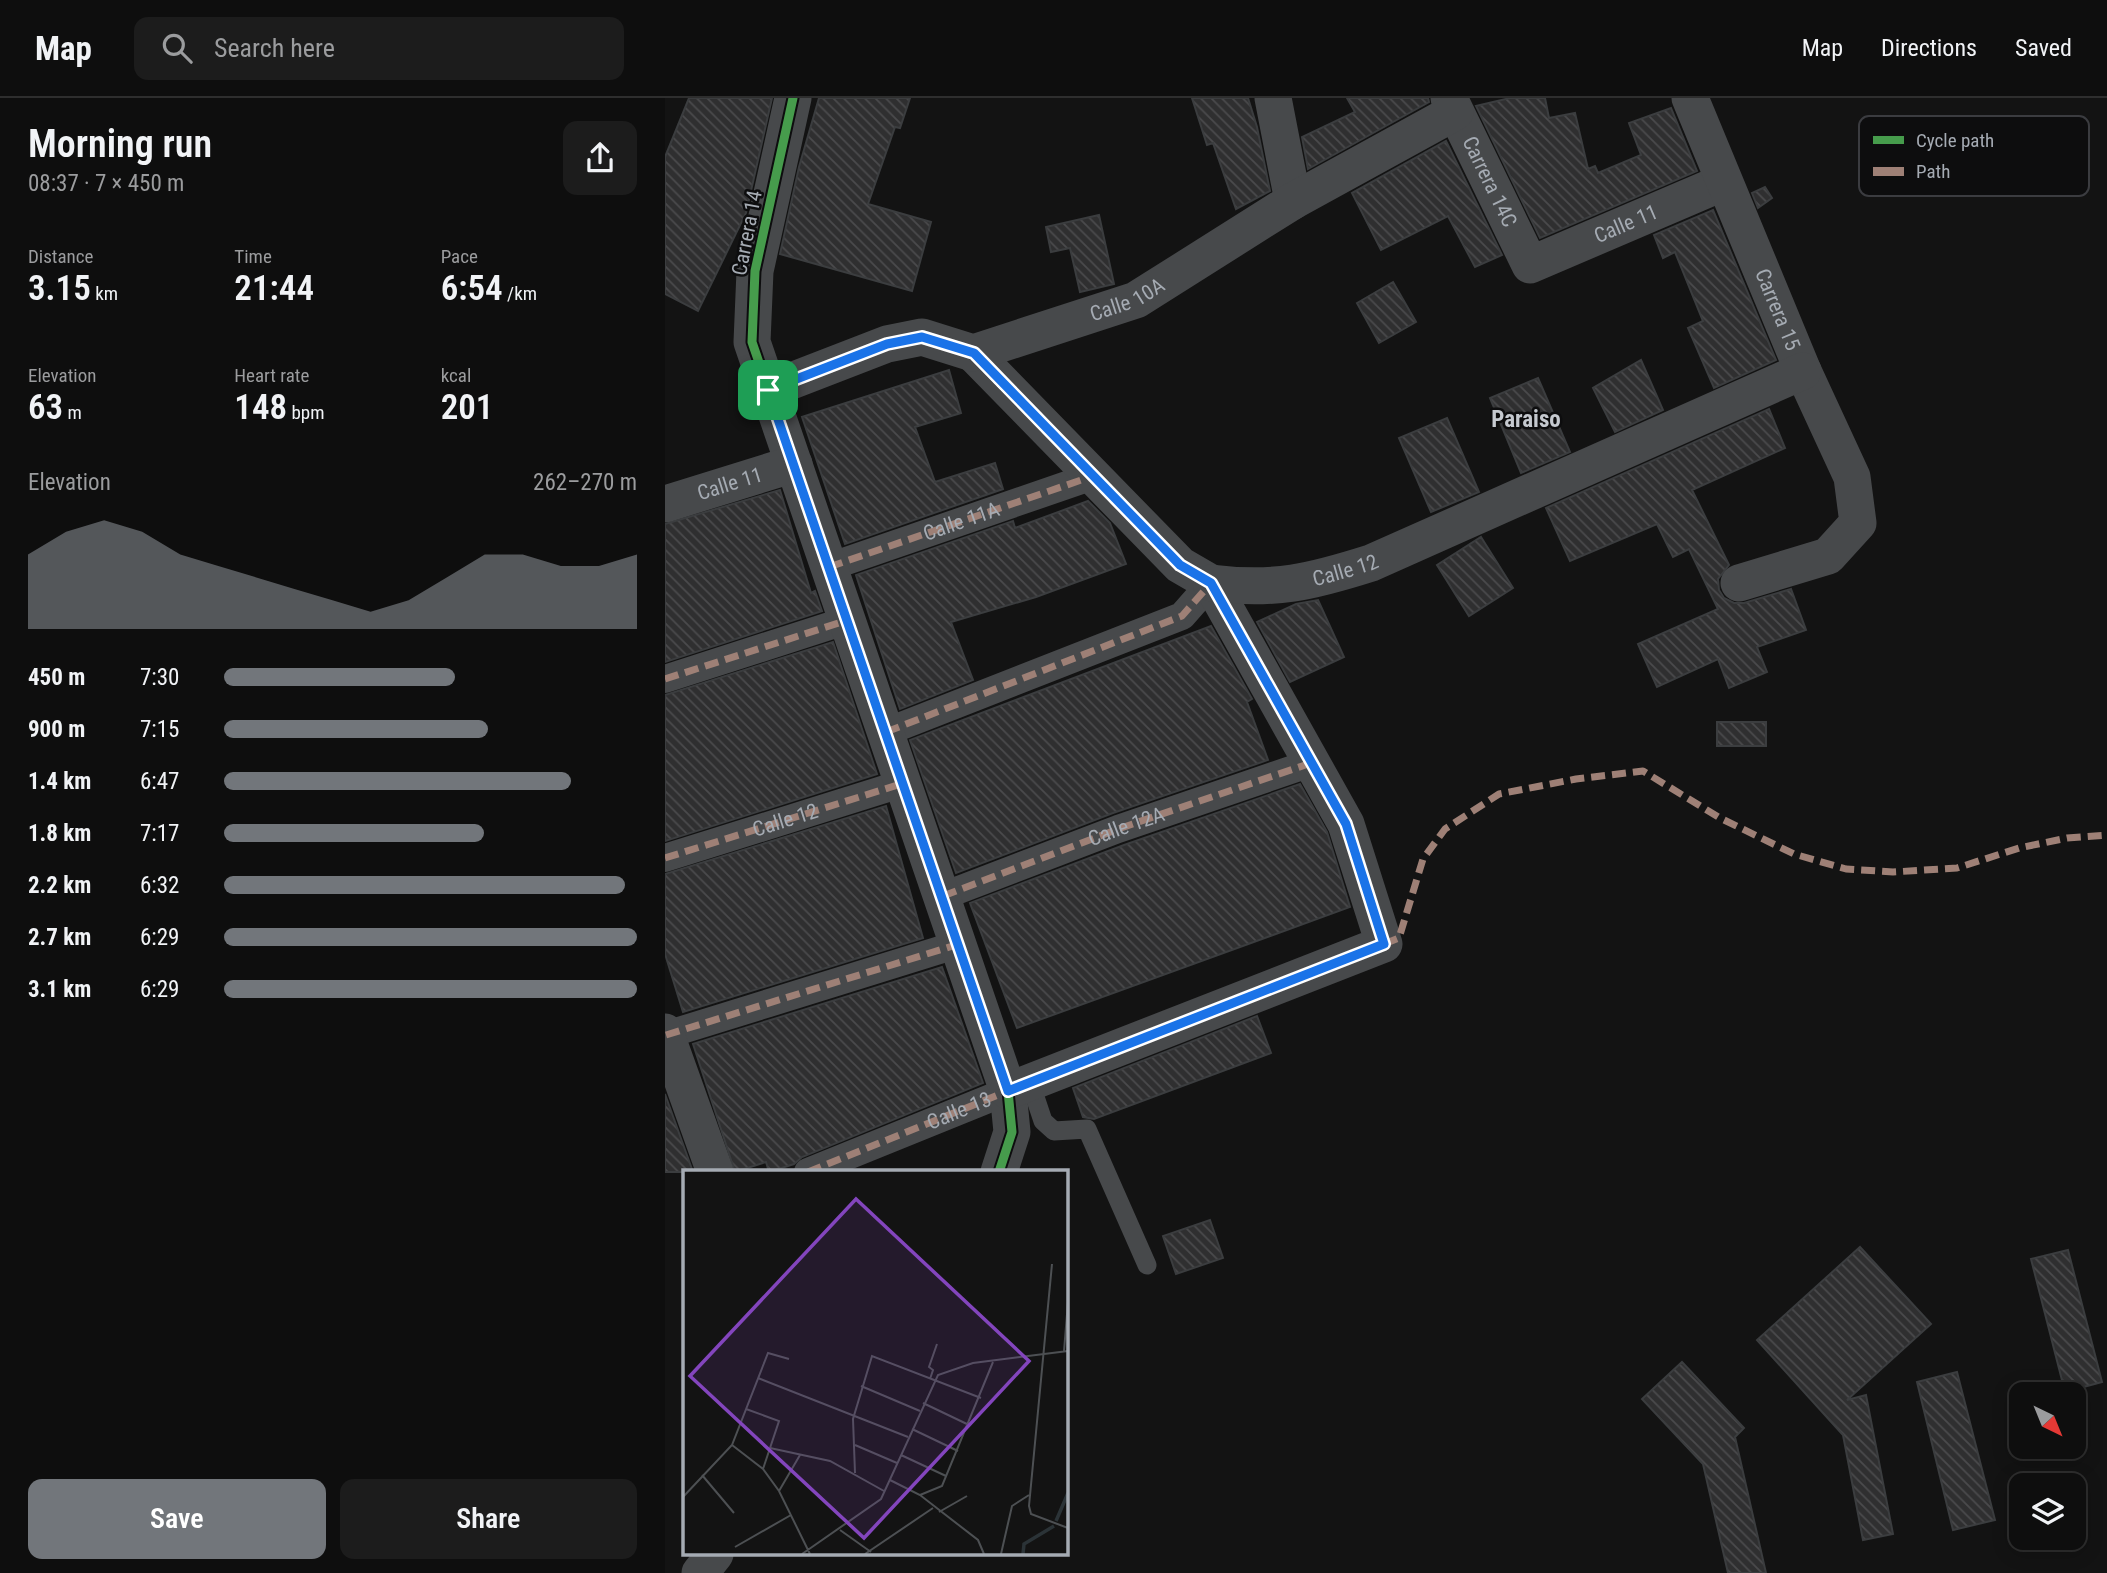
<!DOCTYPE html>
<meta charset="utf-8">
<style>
:root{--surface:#0e0e0e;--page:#1c1c1c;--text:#f1f3f6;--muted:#9b9c9e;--line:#2e2e2e;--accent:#72767b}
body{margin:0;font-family:"Roboto Condensed",sans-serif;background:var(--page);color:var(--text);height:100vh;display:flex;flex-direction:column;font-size:26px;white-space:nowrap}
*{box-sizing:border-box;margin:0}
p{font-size:23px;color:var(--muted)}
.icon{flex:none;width:38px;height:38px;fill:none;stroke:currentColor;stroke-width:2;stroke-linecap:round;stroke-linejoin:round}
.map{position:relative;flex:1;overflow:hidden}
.drawer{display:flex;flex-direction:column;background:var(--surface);width:665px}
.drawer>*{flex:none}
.needle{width:46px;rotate:137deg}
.buttons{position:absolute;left:1344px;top:1284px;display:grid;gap:14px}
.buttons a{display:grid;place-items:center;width:77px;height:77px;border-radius:14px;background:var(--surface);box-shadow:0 4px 18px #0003,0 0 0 2px var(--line);font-size:35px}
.pin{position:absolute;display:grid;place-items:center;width:60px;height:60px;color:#fff;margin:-30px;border-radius:14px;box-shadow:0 4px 10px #0006}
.round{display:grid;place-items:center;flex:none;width:74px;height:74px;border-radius:14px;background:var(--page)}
.head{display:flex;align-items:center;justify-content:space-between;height:119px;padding:0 28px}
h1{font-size:38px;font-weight:600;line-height:52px}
.figures{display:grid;grid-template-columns:repeat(3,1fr);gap:10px;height:119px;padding:7px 28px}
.figures div{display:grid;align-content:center}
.figures b{font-size:35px;font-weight:600}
.figures small{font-size:19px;font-weight:400}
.figures p{font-size:19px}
.chart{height:196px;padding:14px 28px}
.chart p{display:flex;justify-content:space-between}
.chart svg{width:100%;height:126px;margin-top:7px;fill:var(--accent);opacity:.7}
.cta{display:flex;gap:14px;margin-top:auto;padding:14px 28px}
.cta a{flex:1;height:80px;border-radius:14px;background:var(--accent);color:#fff;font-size:28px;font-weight:600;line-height:80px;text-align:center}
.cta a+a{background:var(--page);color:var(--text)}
ul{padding:0 28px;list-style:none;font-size:23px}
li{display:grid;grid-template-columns:112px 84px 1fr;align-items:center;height:52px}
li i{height:18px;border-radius:9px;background:var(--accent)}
header{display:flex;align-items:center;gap:42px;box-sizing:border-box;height:98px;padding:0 35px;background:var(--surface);border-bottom:2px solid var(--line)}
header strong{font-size:33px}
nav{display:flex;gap:38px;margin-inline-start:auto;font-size:24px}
.search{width:490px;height:63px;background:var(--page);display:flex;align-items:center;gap:18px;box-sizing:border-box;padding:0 24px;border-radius:14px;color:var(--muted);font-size:26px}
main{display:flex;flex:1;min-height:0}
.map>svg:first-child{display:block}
</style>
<header>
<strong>Map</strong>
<div class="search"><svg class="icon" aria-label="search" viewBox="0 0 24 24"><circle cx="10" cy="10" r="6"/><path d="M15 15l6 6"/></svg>Search here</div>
<nav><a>Map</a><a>Directions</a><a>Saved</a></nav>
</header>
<main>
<section class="drawer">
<div class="head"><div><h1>Morning run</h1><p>08:37 · 7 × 450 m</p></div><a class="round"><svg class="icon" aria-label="share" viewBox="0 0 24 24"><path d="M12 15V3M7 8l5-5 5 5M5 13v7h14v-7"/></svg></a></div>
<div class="figures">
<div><p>Distance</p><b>3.15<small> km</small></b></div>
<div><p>Time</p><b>21:44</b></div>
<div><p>Pace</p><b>6:54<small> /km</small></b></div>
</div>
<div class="figures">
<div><p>Elevation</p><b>63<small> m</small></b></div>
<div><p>Heart rate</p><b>148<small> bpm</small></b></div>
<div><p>kcal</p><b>201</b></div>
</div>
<div class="chart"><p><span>Elevation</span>262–270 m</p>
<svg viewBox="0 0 160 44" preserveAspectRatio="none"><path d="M0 44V18L10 10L20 6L30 10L40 18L50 22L60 26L70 30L80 34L90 38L100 34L110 26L120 18L130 18L140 22L150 22L160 18V44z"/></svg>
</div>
<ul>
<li><b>450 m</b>7:30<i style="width:56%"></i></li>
<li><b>900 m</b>7:15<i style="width:64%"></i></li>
<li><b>1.4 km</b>6:47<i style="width:84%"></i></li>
<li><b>1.8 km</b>7:17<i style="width:63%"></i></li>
<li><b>2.2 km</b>6:32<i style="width:97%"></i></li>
<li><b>2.7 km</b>6:29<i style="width:100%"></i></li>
<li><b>3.1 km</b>6:29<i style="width:100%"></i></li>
</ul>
<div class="cta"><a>Save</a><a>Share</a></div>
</section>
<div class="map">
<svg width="1442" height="1475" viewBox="0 0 1442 1475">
<defs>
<pattern id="building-back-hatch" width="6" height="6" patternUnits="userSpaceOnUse" patternTransform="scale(1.75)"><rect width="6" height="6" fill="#2f2f30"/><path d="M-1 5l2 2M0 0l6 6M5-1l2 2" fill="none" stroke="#4a4a4c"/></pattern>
</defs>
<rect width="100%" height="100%" fill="#131313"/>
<path fill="url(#building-back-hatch)" stroke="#3b3d3f" stroke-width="2" d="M 24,0 L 107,0 L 81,115 L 33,213 L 0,196 L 0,59 Z
M 154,0 L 245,0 L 235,30 L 230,29 L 203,106 L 266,124 L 247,193 L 115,156 L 134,69 Z
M 527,0 L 583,0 L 592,29 L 605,93 L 571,111 L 548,45 L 542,47 Z
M 682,0 L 763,0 L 764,4 L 643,71 L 637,39 L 690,14 Z
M 845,0 L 880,0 L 884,20 L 910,15 L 923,71 L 930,68 L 933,75 L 976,57 L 964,25 L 1006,10 L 1032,73 L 875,140 L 811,8 Z
M 781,43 L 837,157 L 810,169 L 783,118 L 716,152 L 687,95 Z
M 1100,89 L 1107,100 L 1093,110 L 1087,95 Z
M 1048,112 L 1111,262 L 1049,290 L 1023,230 L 1038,223 L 1010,154 L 998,160 L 989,137 Z
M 434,117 L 449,186 L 415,194 L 405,150 L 386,154 L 381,129 Z
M 728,184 L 751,224 L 714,245 L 692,205 Z
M 976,262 L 998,312 L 950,334 L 928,290 Z
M 284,272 L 296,315 L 250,329 L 270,384 L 330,365 L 338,391 L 180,446 L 137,319 Z
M 873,280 L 905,354 L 856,375 L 825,300 Z
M 1104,311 L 1120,350 L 1027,392 L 1064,467 L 1053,481 L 1054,492 L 1059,500 L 1069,505 L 1079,505 L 1126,491 L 1141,532 L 1092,549 L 1102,574 L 1064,590 L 1053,561 L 992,589 L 973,546 L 1053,511 L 1024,451 L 1008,459 L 992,426 L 905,463 L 881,410 Z
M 782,320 L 814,394 L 766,414 L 734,340 Z
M 115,392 L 146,495 L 150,493 L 157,513 L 0,564 L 0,426 Z
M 423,403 L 445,425 L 461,466 L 371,499 L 286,524 L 308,582 L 235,611 L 191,477 L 348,423 L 350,430 Z
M 816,439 L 848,490 L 804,518 L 772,467 Z
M 653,502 L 679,559 L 625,584 L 592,524 L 631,506 Z
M 546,528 L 587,601 L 582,604 L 603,662 L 448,715 L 291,775 L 245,642 Z
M 168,544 L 212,676 L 0,743 L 0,597 Z
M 1052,624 L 1101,624 L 1101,648 L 1052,648 Z
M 635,686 L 662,734 L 685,809 L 352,930 L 305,805 L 459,747 Z
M 221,708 L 258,840 L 18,914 L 0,856 L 0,776 Z
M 277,869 L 318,985 L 137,1059 L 129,1066 L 104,1074 L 101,1064 L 70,1074 L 28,946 Z
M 592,918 L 606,955 L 429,1021 L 418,1019 L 408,990 Z
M 0,996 L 28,1074 L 0,1074 Z
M 545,1122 L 558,1160 L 511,1176 L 498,1138 Z
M 1195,1149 L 1266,1226 L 1182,1302 L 1201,1297 L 1228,1436 L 1198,1442 L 1178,1337 L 1092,1242 Z
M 1403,1152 L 1437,1284 L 1400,1294 L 1366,1161 Z
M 1017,1264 L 1079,1330 L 1070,1339 L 1101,1475 L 1063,1475 L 1038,1366 L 977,1301 Z
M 1292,1274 L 1330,1422 L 1288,1432 L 1252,1284 Z"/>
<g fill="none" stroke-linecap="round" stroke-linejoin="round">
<path stroke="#47494b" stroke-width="19" d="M 365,984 L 378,1023 L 389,1033 L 422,1031 L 482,1167"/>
<g stroke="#47494b" stroke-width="28">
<path d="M 164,469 L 428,378"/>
<path d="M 0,581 L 183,522"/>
<path d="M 221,634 L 517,518 L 546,485"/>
<path id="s1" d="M 0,760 L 239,685"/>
<path d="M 278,798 L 453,731 L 646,665"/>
<path d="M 1,937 L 294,846"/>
<path d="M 143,1074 L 343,993"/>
</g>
<g stroke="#47494b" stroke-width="37">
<path d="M 128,0 L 90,173 L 87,244 L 343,993 L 347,1034 L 334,1074"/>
<path d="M 608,0 L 628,103"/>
<path id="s2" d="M 784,0 L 865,167 L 1059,84"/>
<path id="s3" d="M 1025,0 L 1138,273 L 1187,379 L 1193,425 L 1163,458 L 1074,485"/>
<path d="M 308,255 L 515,467 L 546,485 L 681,726 L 719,846 L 343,993"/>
<path id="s4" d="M 103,292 L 222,246 L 257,239 L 308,255 L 471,202 L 628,103 L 790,14"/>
<path id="s5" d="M 0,406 L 129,366"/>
<path id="s6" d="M 546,485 C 610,493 646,484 706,465 L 1138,273"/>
<path d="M 0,934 L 50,1074"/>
<path d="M 35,1475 L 50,1456"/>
</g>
<g stroke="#9e8076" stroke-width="7" stroke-dasharray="14 7" stroke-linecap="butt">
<path id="s7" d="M 164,469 L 428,378"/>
<path d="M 0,581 L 183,522"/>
<path d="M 221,634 L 517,518 L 546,485"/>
<path d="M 0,760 L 239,685"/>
<path id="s8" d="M 278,798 L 453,731 L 646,665"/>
<path d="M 719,846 L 734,840 L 758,761 L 780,731 L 834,696 L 911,681 L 978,673 L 1055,720 L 1129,756 L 1181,771 L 1228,774 L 1292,770 L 1354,750 L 1402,740 L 1442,737"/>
<path d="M 1,937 L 294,846"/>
<path id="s9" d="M 143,1074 L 343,993"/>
</g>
<defs>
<path id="cycleway" d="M 128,0 L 90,173 L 87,244 L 343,993 L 347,1034 L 334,1074
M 308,255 L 515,467 L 546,485 L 681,726 L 719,846 L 343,993"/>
</defs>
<use href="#cycleway" stroke="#0d0d0e" stroke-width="13"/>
<use href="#cycleway" stroke="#469c4c" stroke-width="9"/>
</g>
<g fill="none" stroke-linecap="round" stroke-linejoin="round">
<defs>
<path id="route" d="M 257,239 L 309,255 L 515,467 L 546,485 L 681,726 L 719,846 L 343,993 L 103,292 L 222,246 Z"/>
</defs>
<use href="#route" stroke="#fff" stroke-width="14"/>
<use href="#route" stroke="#1a73e8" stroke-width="9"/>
</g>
<g text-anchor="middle" stroke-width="5" stroke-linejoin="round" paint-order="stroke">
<g font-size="21" fill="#a5abb3" stroke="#0d0d0e">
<text dy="7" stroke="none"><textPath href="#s2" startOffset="93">Carrera 14C</textPath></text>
<text dy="7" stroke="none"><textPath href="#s2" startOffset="290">Calle 11</textPath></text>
<text transform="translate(82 135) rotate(-79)" y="7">Carrera 14</text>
<text dy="7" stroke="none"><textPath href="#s4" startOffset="380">Calle 10A</textPath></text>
<text dy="7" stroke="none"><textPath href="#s3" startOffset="229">Carrera 15</textPath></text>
<text dy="7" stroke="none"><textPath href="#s5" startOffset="68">Calle 11</textPath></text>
<text dy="7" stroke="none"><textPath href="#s7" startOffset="140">Calle 11A</textPath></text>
<text dy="7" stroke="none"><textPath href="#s6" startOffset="136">Calle 12</textPath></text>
<text dy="7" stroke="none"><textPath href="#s1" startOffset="126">Calle 12</textPath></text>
<text dy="7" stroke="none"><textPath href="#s8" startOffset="196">Calle 12A</textPath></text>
<text dy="7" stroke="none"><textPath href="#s9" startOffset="163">Calle 13</textPath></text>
</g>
<g font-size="23" font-weight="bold" fill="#c5c9cf" stroke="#0d0d0e">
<text x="861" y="329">Paraiso</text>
</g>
</g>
<g transform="translate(18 1072)">
<rect width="385" height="385" fill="#131313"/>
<path fill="none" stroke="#2b3337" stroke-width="3.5" d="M 373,351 L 385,323M 340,384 L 341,374 L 371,356"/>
<path fill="none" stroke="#4d5053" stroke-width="2" d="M 369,94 L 346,336 L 348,344 L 385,358M 381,181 L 385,132M 75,208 L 225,267M 247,209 L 250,200 L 246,197 L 254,174M 178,216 L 237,241M 240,233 L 286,255M 63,239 L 96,251 L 80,299M 229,259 L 275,281M 49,275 L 80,299 L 96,321 L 127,384M 172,275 L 214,293M 87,278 L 147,291 L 201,321M 218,285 L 263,306M 172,303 L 170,249 L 189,186 L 298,228M 19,305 L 51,343M 207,310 L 237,325 L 295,370 L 301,384M 96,321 L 117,285M 237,325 L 259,316 L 310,192M 0,327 L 49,275 L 85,183 L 106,189M 256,342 L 284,326M 157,360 L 188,382M 52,377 L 108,345M 119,384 L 198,329 L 255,205 L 290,193 L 385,181M 182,384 L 250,338M 318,384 L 329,336 L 346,325"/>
<path fill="#8345bd" fill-opacity="0.15" stroke="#8345bd" stroke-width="3.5" d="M 173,29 L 346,191 L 181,368 L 7,206 Z"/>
<rect width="385" height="385" fill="none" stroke="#a5abb3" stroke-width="3.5"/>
</g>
<rect x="1194" y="18" width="230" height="80" rx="10" fill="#0d0d0e" stroke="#3b3c40" stroke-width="2"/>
<rect x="1208" y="38" width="31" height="8" fill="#469c4c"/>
<rect x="1208" y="69" width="31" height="9" fill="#9e8076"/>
<g font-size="19" fill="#a5abb3">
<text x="1251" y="49">Cycle path</text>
<text x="1251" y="80">Path</text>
</g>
</svg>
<div class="buttons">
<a><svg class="needle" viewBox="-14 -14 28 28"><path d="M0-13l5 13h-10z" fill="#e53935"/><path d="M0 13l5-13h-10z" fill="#9b9c9e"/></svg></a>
<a><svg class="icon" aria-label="layers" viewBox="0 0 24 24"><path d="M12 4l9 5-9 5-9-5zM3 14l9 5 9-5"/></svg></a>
</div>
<div class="pin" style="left:103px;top:292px;background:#1e9e55"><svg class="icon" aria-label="arrive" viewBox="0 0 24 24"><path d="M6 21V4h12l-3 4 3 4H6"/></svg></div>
</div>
</main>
